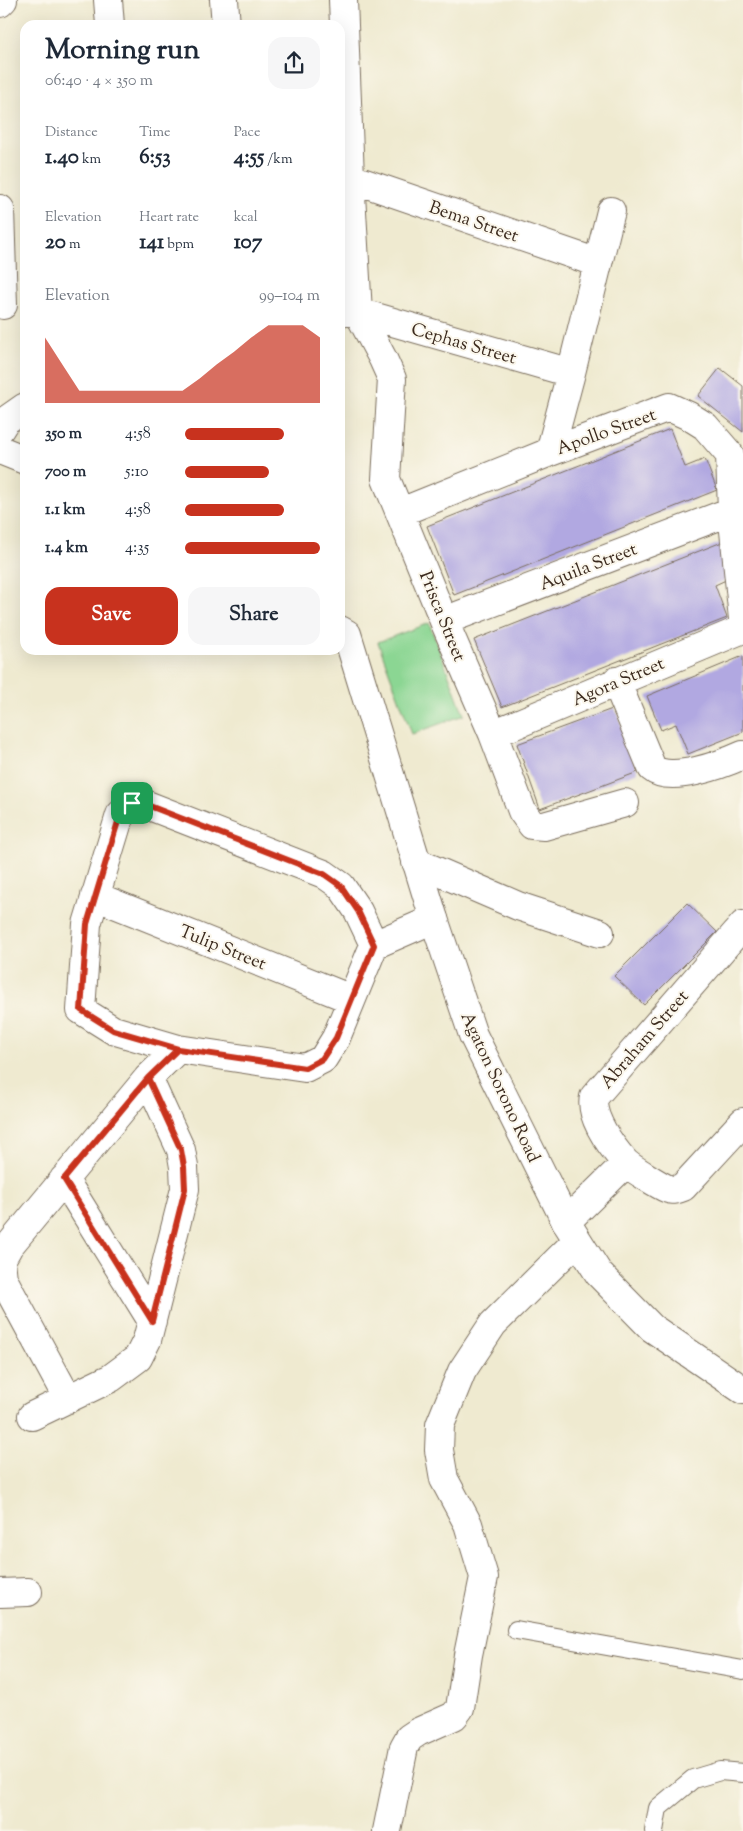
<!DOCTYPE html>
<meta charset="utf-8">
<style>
:root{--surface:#fff;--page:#f6f6f7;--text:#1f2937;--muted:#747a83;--accent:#c8321e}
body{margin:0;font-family:"Sorts Mill Goudy",serif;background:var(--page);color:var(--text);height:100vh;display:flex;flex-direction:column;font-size:19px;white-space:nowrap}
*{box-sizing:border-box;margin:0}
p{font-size:16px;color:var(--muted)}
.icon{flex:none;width:28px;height:28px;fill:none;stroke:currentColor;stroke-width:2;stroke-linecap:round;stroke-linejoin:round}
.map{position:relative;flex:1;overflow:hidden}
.details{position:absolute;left:20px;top:20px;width:325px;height:635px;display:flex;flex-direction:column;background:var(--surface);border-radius:15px;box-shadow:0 5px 20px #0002}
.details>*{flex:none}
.pin{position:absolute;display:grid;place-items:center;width:42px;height:42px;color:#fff;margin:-21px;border-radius:10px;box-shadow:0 2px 8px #0006}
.round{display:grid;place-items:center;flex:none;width:52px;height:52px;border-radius:15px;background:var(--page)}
.overview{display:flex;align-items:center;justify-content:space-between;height:85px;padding:0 25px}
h1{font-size:28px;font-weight:700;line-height:38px}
.metrics{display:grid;grid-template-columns:repeat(3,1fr);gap:8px;height:85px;padding:5px 25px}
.metrics div{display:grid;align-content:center}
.metrics b{font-size:21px;font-weight:700}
.metrics small{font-size:14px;font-weight:400}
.metrics p{font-size:14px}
.chart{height:140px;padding:10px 25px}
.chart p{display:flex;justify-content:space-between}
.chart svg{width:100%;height:90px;margin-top:5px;fill:var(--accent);opacity:.7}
.action{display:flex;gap:10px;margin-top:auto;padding:10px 25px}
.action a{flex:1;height:58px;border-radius:15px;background:var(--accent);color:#fff;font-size:20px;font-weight:700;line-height:58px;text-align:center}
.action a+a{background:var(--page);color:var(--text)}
ul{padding:0 25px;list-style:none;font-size:16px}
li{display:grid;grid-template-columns:80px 60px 1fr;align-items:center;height:38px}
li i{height:12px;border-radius:6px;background:var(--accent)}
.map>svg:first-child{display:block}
</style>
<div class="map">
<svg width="743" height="1831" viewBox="0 0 743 1831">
<rect width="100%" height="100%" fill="#fbf7ec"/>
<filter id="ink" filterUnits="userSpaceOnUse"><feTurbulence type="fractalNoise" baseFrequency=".02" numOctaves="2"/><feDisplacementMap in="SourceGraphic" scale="10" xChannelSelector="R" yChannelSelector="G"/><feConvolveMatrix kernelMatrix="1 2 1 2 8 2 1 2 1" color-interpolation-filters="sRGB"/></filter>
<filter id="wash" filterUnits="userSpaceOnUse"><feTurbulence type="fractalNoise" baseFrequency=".0096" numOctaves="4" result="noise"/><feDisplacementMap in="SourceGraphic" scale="20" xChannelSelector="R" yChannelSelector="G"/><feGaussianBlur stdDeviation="1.12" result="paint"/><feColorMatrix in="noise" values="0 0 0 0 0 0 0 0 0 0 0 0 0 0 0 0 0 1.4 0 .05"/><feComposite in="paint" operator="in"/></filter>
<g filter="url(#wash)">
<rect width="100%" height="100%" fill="#efead0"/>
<path fill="#8bd693" stroke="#638058" d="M 429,623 L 464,715 L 412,734 L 378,642 Z"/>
<g id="blocks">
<path fill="#b1a8e1" d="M 720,368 L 743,386 L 743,432 L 698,396 Z
M 670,429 L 685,467 L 705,459 L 717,490 L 454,595 L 427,526 Z
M 722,542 L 728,579 L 715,585 L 727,618 L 502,707 L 474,640 Z
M 743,656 L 743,732 L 688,754 L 676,724 L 661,730 L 647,696 Z
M 615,708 L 638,772 L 540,809 L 517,744 Z
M 687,903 L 717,932 L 644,1005 L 614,976 Z"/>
</g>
</g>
<g filter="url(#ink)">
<use href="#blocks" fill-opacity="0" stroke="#7a6d5c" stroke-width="1"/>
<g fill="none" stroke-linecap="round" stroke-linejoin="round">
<defs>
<path id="lane" d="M 516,1630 L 743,1670
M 654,1831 L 658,1808 L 693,1779 L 720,1771 L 743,1773"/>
<path id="street" d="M 108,0 L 110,25
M 224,0 L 226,25
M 343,0 L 350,178 L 358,312 L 383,359 L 392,379 L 386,479 L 444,621 L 493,734 L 522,811 L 532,825 L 544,826 L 625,803
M 0,3 L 3,0
M 350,178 L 598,263
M 0,209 L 3,305
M 346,312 L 358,312 L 571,373
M 0,429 L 5,421 L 25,407
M 550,452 L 571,373 L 611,211
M 401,512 L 550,452 L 669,407 L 689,416 L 705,426 L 730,455 L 732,511 L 743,619
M 444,621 L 732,511
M 616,681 L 652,768 C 670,784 723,764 743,755
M 493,734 L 743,629
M 132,803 L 147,805 L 324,874 L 341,886 L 358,911 L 374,945 L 336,1038 L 323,1059 L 305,1068 L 178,1049 L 113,1030 L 81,1010 L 87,924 L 120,815 Z
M 416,862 L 518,906 L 600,933
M 95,896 L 351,999
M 743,925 L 594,1097 C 589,1117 612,1147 625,1162 C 630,1167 660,1186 668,1189 C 673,1191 678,1189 683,1187 L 743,1122
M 374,945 L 434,919
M 64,1179 L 152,1321
M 566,1222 L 626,1163
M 68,1399 L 3,1279 L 1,1260 L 9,1246 L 148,1078 L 178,1049
M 32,1416 L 111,1378 L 138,1358 L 147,1340 L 185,1189 L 184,1167 L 181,1150 L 148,1078
M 0,1593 L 28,1592
M 387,1831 L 404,1747 L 409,1738 L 418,1732 L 454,1716 L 460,1708 L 468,1655 L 484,1577 L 468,1524 L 444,1479 L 439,1450 L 440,1425 L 462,1371 L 493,1324 L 577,1241"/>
<path id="secondary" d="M 0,450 L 25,460
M 340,630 L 347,634 L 434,919 L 473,1035 L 566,1222 L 599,1274 L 652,1328 L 743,1390"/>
</defs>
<use href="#lane" stroke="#7a6d5c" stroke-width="20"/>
<use href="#street" stroke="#7a6d5c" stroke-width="30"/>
<use href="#secondary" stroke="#7a6d5c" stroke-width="30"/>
<use href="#lane" stroke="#fff" stroke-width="18"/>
<use href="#street" stroke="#fff" stroke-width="28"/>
<use href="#secondary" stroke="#fff" stroke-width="28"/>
</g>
</g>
<g fill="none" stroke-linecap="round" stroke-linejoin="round" filter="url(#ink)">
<defs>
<path id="route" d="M 132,803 L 120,815 L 87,924 L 81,1010 L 113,1030 L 178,1049 L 148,1078 L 64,1179 L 152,1321 L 185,1189 L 184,1167 L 181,1150 L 148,1078 L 178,1049 L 305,1068 L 322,1059 L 336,1038 L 374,945 L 358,911 L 341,886 L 324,874 L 147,805 L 132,803"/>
</defs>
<use href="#route" stroke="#fff" stroke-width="10"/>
<use href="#route" stroke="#c8321e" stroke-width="6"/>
</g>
<g text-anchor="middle" stroke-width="4" stroke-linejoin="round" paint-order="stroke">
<g font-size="18" fill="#3b2a1e" stroke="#fbf7ec">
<text transform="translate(474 221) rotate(19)" y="6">Bema Street</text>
<text transform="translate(464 343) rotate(16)" y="6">Cephas Street</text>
<text transform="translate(606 431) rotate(-20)" y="6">Apollo Street</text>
<text transform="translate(588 566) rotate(-21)" y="6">Aquila Street</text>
<text transform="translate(443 616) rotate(68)" y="6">Prisca Street</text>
<text transform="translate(618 681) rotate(-23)" y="6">Agora Street</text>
<text transform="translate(223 947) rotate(22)" y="6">Tulip Street</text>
<text transform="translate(644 1039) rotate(-49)" y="6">Abraham Street</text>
<text transform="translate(501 1087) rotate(65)" y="6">Agaton Sorono Road</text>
</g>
</g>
</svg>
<div class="pin" style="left:132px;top:803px;background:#1e9e55"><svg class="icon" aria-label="arrive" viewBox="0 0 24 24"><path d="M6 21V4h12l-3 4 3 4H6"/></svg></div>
<section class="details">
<div class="overview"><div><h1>Morning run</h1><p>06:40 · 4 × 350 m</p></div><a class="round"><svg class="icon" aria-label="share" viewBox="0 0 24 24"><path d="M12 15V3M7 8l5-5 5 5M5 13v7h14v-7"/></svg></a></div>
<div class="metrics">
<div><p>Distance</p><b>1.40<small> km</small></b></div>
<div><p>Time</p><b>6:53</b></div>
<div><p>Pace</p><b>4:55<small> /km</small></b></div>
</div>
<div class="metrics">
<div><p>Elevation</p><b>20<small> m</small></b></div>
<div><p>Heart rate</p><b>141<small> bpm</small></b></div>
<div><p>kcal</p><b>107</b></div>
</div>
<div class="chart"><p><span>Elevation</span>99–104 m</p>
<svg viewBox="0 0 160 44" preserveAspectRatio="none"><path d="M0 44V12L10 25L20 38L30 38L40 38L50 38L60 38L70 38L80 38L90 32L100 25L110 19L120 12L130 6L140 6L150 6L160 12V44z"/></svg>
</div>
<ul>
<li><b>350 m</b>4:58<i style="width:73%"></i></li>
<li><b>700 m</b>5:10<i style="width:62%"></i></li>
<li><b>1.1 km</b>4:58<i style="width:73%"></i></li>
<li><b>1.4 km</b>4:35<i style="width:100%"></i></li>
</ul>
<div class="action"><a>Save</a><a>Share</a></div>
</section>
</div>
